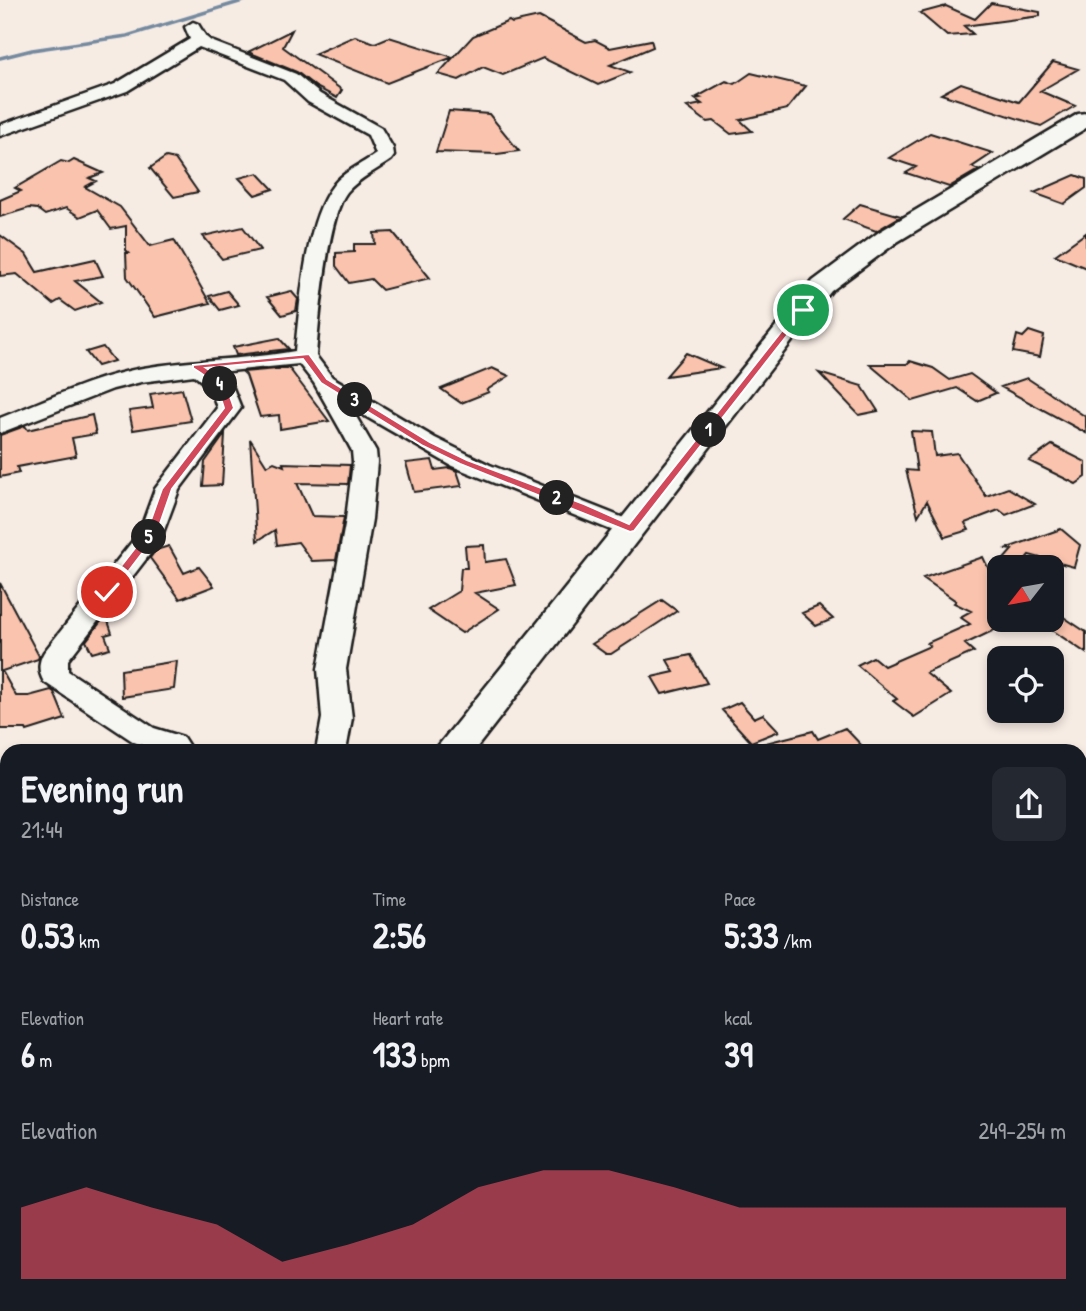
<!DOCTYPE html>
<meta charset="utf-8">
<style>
:root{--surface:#171b24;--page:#242831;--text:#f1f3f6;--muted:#9ea1a6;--accent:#d1495b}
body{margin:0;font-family:"Patrick Hand",sans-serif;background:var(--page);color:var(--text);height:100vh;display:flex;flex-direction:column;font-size:26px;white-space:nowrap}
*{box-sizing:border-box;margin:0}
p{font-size:23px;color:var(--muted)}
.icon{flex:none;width:38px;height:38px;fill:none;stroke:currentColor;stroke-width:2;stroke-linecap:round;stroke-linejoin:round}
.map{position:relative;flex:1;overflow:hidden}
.panel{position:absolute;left:0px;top:744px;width:1087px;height:569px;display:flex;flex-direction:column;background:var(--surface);border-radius:21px 21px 0 0;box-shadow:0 4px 10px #0003}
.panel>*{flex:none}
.needle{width:46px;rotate:239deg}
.controls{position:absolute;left:987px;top:555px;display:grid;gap:14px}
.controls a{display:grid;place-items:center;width:77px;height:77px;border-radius:14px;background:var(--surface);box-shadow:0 4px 10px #0003;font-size:35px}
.pin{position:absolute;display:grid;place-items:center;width:60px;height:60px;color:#fff;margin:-30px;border:4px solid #fff;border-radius:50%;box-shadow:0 2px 7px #0007}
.km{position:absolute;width:35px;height:35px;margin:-18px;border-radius:50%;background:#222;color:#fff;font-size:19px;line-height:35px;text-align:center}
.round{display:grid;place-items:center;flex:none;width:74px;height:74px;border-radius:14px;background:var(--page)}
.head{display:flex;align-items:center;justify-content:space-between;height:119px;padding:0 21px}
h1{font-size:38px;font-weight:700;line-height:52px}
.figures{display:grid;grid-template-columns:repeat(3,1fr);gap:10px;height:119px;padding:7px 21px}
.figures div{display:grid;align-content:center}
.figures b{font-size:35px;font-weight:700}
.figures small{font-size:19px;font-weight:400}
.figures p{font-size:19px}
.chart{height:196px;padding:14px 21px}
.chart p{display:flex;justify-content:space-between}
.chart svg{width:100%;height:126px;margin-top:7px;fill:var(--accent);opacity:.7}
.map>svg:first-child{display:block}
</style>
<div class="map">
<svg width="1086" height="1311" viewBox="0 0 1086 1311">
<rect width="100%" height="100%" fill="#f7ece4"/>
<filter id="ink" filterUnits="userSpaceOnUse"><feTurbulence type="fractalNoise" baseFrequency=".0143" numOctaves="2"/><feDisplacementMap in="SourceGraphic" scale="14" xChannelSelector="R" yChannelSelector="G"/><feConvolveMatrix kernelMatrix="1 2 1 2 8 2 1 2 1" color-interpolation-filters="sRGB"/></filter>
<g filter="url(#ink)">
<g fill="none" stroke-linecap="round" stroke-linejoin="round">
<path stroke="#74899f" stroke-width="3.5" d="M 0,58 L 32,50 L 127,36 L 246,0"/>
</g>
<path fill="#fac3ad" stroke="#1c1c1c" stroke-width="2" d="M 991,3 L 1040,12 L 1040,16 L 964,26 L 973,34 L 947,36 L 920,13 L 946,6 L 975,19 Z
M 539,17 L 586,42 L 595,40 L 610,48 L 651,40 L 653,47 L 610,65 L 630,72 L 598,85 L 543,58 L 503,75 L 483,67 L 459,80 L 438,74 L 473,36 L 509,21 L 512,23 Z
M 292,30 L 283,47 L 342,90 L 337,98 L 316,87 L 297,72 L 248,52 Z
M 355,36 L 375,43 L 389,37 L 453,57 L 387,83 L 314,54 Z
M 1053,62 L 1078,69 L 1040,91 L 1075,106 L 1041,126 L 941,94 L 961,83 L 1019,102 Z
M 751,73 L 806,86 L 787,109 L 740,120 L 752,131 L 731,134 L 714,121 L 707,122 L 687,107 L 702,104 L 695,99 L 700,98 L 697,97 L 726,81 L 735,84 Z
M 449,111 L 489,114 L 519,151 L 497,154 L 436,152 Z
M 930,133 L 993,153 L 972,167 L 978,170 L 949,187 L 906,173 L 916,167 L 889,158 Z
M 166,157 L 175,159 L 198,192 L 174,197 L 150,168 Z
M 74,160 L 103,173 L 89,178 L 96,181 L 85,187 L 120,207 L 150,246 L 174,240 L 210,303 L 155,317 L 127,277 L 126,253 L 129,253 L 126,250 L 126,226 L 111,229 L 97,210 L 80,217 L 66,208 L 45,215 L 37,209 L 29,208 L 0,217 L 0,200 L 21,191 L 15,188 L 61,161 L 69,163 Z
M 258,173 L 273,189 L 255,195 L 239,178 Z
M 1075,175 L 1086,179 L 1086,188 L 1064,204 L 1034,193 Z
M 860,204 L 901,216 L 876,231 L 843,219 Z
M 243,227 L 260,250 L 222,259 L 203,236 Z
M 393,232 L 430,278 L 382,290 L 371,279 L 349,283 L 336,266 L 336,253 L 354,252 L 354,244 L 375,244 L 374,233 Z
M 1086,233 L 1086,268 L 1055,255 Z
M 0,235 L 26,254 L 37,272 L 95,259 L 103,276 L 75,281 L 101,302 L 75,311 L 60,300 L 53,304 L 17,274 L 0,276 Z
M 227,291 L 239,305 L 220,310 L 209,296 Z
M 291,291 L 298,299 L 296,311 L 282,315 L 267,297 Z
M 1029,331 L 1044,336 L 1040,357 L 1013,352 L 1017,335 L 1023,337 Z
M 279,338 L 289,349 L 236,355 L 233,347 Z
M 103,347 L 114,361 L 97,366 L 86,352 Z
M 686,353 L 721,368 L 666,376 Z
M 910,361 L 933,368 L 950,380 L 970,374 L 996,393 L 977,401 L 957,388 L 913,401 L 869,364 L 907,364 Z
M 289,368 L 301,384 L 329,421 L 280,429 L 279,415 L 260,417 L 246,375 L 243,372 Z
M 492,368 L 509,376 L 487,390 L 489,392 L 461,403 L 441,389 Z
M 819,373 L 862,386 L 878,411 L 859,415 Z
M 1027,378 L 1086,417 L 1086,433 L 1001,387 Z
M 182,389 L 191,421 L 133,430 L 129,411 L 153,408 L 150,394 Z
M 92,415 L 96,434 L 72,438 L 76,456 L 17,467 L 19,473 L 0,477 L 0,435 L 25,426 L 28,430 Z
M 911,431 L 932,432 L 935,456 L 957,453 L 986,496 L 1008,488 L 1035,504 L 1006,515 L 999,510 L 965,523 L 969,530 L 945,537 L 927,501 L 918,516 L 906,470 L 917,471 Z
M 225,434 L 222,485 L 203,486 L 205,462 Z
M 250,439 L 267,466 L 274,462 L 284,466 L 283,463 L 350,465 L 348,484 L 297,483 L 312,516 L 344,517 L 336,560 L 312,561 L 298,542 L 277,545 L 275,530 L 257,541 Z
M 1052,445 L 1086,462 L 1086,477 L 1076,484 L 1029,461 Z
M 432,460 L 435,470 L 450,468 L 457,471 L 462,486 L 414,492 L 406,463 Z
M 1061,529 L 1080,545 L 1074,567 L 1029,555 L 1019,567 L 999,567 L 999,620 L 1015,620 L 965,644 L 974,652 L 926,673 L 951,694 L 914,717 L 893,701 L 897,699 L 857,665 L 873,657 L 884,666 L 930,646 L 927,643 L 970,624 L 960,617 L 971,611 L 954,603 L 956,601 L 923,578 L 983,557 L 991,574 L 1012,550 L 1005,549 Z
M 484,545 L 485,562 L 506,559 L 516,585 L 475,593 L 499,609 L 462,633 L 428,610 L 459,591 L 461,568 L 467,568 L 465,546 Z
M 169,546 L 184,573 L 199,567 L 214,586 L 180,599 L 150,558 L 156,550 Z
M 0,583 L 39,656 L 38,659 L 2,671 L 16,696 L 29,696 L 51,690 L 54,692 L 65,719 L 27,731 L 26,729 L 0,729 Z
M 662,600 L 677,611 L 611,654 L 606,654 L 592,644 Z
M 819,606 L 833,619 L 816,626 L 802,613 Z
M 1056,612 L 1086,632 L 1086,653 L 1040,622 L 1052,620 L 1052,615 Z
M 106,615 L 112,633 L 105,635 L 110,648 L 92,653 L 86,641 Z
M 691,655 L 707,683 L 662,694 L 652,677 L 674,672 L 667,660 Z
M 177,661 L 174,689 L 122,697 L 121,670 Z
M 740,702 L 754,718 L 763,714 L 779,731 L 751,742 L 722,710 Z
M 845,728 L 867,751 L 759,751 L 758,745 L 813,731 L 818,739 Z"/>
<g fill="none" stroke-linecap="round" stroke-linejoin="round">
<defs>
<path id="minor" d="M 193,22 L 198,24 L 206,37 L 211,41 L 296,74 L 320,94 L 381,128 L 393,148 L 394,156 L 391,160 C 378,169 358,179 347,192 C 327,217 319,320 316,356 L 332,377 L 435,438 L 490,465 L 639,524 L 643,529 L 639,534 L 630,537 L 621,534 L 452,466 L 351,408 L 376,451 L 377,462 L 372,519 L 346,669 L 352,718 L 346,751 L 316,751 L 322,718 L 318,669 L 346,519 L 353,462 L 352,451 L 344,436 L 314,383 L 299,364 L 220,372 L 233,388 L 241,408 L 179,490 L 160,541 L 68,660 L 68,671 L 154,728 L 183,737 L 192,751 L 159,751 L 134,742 L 44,682 C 38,672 38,662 44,652 L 139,533 L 155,489 L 217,408 L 211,389 L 194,375 L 141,382 L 113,389 L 0,433 L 0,418 C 47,400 93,377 143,368 C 193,359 244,360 295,351 C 300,306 305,222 332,187 C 341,173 362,164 376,154 L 368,135 L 308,102 L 284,80 L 199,47 L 127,91 L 0,136 L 0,125 L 115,84 L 190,39 L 185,27 Z
M 0,906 L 7,907 L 7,933 L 0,932 Z
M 1080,1295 L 1086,1303 L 1086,1311 L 997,1311 L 995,1306 L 1080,1306 Z
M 898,1306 L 978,1306 L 976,1311 L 895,1311 Z"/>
<path id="major" d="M 1086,113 L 1086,128 L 897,242 L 831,291 L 474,751 L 434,751 L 813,281 L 879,232 L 1078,114 Z
M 239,1306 L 290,1306 L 292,1311 L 240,1311 Z"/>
</defs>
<use href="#minor" stroke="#1c1c1c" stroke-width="5"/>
<use href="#major" stroke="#1c1c1c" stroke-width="5"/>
<use href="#minor" fill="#f6f6f2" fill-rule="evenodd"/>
<use href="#major" fill="#f6f6f2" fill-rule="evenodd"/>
</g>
</g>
<path fill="#d1495b" stroke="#fff" stroke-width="2" d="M 800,308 L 807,310 L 634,531 L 630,532 L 460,464 L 423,446 L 321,383 L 303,359 L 206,368 C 223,379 228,389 234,408 L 172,489 L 156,535 L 111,594 L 101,592 L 146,534 L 162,489 L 224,408 C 217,384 214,381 193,368 L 193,365 L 309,354 L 327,379 L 430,442 L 467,460 L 584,504 L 629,524 Z"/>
</svg>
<div class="controls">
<a><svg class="needle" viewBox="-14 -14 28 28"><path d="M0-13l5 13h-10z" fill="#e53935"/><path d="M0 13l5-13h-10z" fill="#9ea1a6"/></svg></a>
<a><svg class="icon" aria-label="locate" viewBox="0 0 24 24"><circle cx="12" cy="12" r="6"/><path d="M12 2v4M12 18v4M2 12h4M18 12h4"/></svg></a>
</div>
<div class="pin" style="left:803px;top:310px;background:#1e9e55"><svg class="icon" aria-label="arrive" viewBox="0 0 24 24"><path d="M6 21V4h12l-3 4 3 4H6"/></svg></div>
<div class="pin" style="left:107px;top:592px;background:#d93025"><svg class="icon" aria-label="check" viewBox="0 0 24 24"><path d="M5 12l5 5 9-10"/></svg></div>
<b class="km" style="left:709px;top:430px">1</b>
<b class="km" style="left:557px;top:498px">2</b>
<b class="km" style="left:355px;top:400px">3</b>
<b class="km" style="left:220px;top:384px">4</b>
<b class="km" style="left:149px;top:537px">5</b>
<section class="panel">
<div class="head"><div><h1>Evening run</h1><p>21:44</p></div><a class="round"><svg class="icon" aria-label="share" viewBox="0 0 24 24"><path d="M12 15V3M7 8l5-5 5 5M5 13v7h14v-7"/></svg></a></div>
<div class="figures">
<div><p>Distance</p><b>0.53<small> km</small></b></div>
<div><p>Time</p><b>2:56</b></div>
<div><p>Pace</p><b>5:33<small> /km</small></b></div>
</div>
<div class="figures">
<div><p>Elevation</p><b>6<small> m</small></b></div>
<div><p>Heart rate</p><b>133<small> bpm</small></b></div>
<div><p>kcal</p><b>39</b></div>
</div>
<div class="chart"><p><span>Elevation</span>249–254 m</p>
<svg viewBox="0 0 160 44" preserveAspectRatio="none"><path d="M0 44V19L10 12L20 19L30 25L40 38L50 32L60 25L70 12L80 6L90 6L100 12L110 19L120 19L130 19L140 19L150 19L160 19V44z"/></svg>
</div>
</section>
</div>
